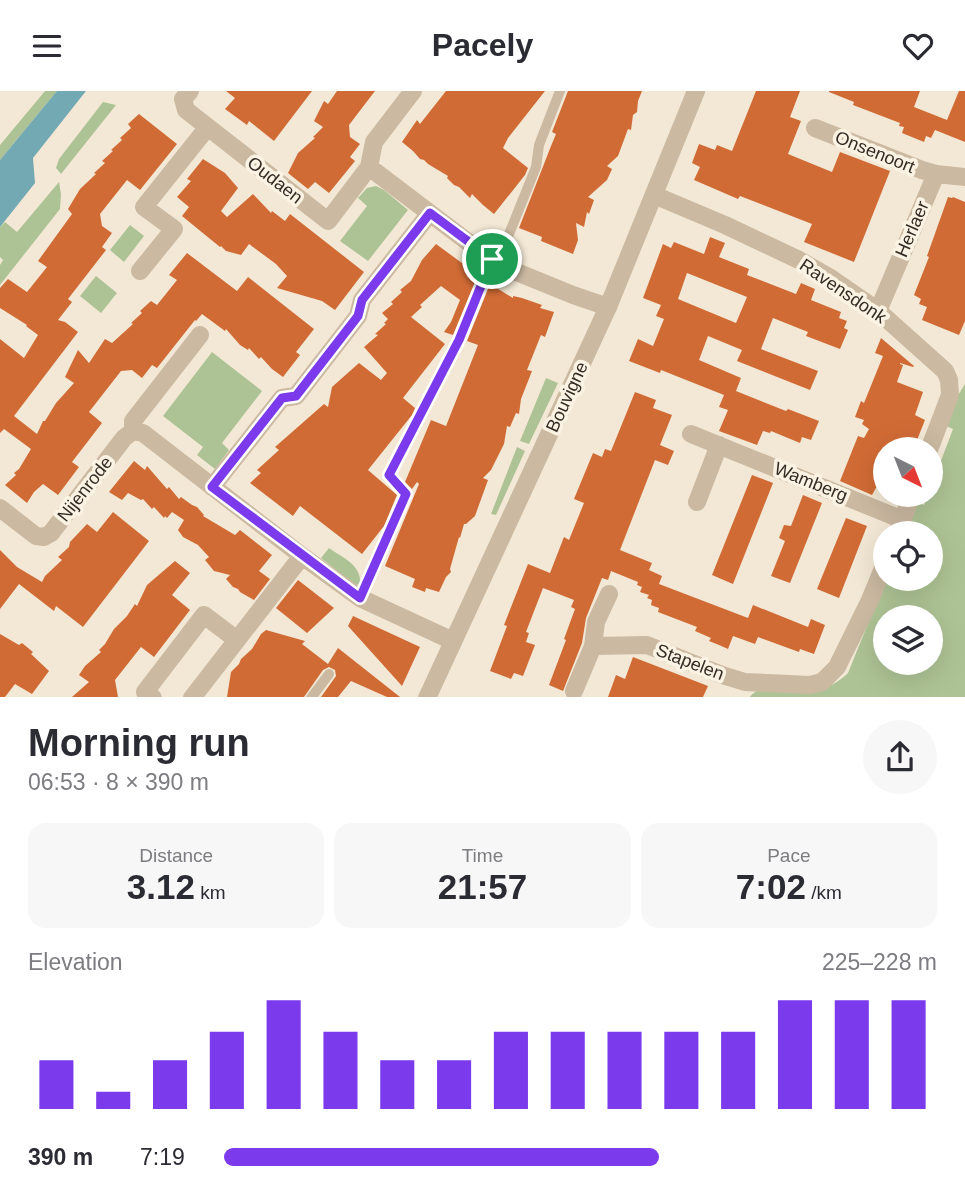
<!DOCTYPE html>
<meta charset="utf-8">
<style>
:root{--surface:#fff;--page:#f7f7f7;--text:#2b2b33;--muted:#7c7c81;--accent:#7c3aed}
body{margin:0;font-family:Helvetica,sans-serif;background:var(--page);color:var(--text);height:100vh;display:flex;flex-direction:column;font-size:26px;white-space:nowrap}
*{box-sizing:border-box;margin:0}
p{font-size:23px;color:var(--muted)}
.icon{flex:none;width:38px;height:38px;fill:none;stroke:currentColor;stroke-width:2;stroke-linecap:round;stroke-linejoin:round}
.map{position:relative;height:606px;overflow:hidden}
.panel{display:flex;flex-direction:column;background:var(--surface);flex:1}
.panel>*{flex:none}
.needle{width:46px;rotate:138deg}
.fabs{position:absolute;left:873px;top:346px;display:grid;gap:14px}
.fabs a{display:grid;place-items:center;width:70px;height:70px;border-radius:50%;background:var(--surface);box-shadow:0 7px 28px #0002;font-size:35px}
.pin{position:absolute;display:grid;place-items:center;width:60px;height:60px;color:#fff;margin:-30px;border:4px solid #fff;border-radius:50%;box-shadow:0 2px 7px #0007}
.round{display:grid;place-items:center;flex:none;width:74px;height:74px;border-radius:37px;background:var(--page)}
.summary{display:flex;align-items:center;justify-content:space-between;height:119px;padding:0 28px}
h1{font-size:38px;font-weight:700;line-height:52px}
.metrics{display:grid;grid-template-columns:repeat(3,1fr);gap:10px;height:119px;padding:7px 28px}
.metrics div{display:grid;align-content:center;border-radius:18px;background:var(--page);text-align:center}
.metrics b{font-size:35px;font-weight:700}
.metrics small{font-size:19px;font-weight:400}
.metrics p{font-size:19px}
.chart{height:196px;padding:14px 28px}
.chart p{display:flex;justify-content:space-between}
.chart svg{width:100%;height:126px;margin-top:7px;stroke:var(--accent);stroke-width:6}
ul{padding:0 28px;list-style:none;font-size:23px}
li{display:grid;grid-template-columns:112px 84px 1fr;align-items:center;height:52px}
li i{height:18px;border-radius:9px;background:var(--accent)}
header{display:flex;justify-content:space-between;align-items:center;height:91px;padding:0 28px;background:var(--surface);font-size:32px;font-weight:700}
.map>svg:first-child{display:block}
</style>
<header><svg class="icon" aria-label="menu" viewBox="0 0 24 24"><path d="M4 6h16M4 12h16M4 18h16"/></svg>Pacely<svg class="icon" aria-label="heart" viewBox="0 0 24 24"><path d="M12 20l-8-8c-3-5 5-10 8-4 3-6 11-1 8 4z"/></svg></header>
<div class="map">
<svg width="965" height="607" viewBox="0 0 965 607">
<rect width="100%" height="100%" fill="#f3e8d5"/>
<path fill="#aec395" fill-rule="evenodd" d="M 45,0 L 57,0 L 0,69 L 0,54 Z
M 103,11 L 116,14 L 61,83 L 56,77 L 59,68 Z
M 59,91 L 61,103 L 60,118 L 0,194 L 0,174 L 3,169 L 0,166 L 0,136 L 5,131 L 17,141 Z
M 376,95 L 384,99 L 408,119 L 368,170 L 340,150 L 367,115 L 358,107 L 367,97 Z
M 130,134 L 144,145 L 124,171 L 110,159 Z
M 96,185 L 117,202 L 101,222 L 80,205 Z
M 212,261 L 262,300 L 222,352 L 229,359 L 215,378 L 197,364 L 203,356 L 163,325 Z
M 546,287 L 558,292 L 529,353 L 520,350 Z
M 965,293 L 965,606 L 749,607 C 763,587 798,603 819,598 C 830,596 840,590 848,582 L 886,488 L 931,488 L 931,443 L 904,443 L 917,411 L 924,414 L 928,404 L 931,404 L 931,396 L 953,338 L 946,335 L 957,306 ZM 886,527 L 931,527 L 931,572 L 886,572 Z
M 517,356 L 525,360 L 496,424 L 491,423 Z
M 329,457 C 343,467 362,474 360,493 L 356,494 L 353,492 L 321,467 Z"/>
<path fill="#72a9b2" d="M 57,0 L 86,0 L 33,67 L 35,92 L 0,136 L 0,69 Z"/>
<path fill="#d16b35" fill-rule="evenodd" d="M 226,0 L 312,0 L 274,50 L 249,30 L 247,34 L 225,18 L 235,7 Z
M 337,0 L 375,0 L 349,34 L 350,46 L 360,53 L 350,66 L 355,70 L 329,102 L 315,91 L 308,98 L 288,82 L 298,62 L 315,47 L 313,46 L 323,36 L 314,30 L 324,10 L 328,13 Z
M 446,0 L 545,0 L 508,47 L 503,57 L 528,77 L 525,84 L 494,123 L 483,114 L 472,103 L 470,107 L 459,96 L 454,94 L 447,87 L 448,85 L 428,73 L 424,69 L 420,68 L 413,60 L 402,51 L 417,29 L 420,33 Z
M 568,0 L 642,0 L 638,10 L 637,21 L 633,24 L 631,39 L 628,38 L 618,65 L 607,75 L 612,78 L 607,89 L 588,106 L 594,109 L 589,123 L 587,121 L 584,136 L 576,132 L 578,149 L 573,163 L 541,150 L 542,146 L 519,137 L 551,55 L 556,43 L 552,41 Z
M 756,0 L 800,0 L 790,26 L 801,30 L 788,63 L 832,81 L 840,61 L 890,80 L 854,171 L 804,151 L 812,133 L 740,105 L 738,108 L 694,89 L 700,76 L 692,72 L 699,53 L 715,59 L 717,54 L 732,60 Z
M 829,0 L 920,0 L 914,16 L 947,29 L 959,0 L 965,0 L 965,51 L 935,39 L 931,47 L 926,45 L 924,51 L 902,42 L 904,36 L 899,35 L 900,32 L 853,14 L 854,11 L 829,1 Z
M 139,23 L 177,53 L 140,99 L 127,89 L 100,123 L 102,135 L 112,142 L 102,156 L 106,159 L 68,208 L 72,211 L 58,229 L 65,231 L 78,241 L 14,325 L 37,343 L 43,330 L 45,330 L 56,312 L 74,292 L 65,286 L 78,259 L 89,272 L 105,248 L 112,252 L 133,233 L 131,232 L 142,222 L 140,220 L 151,210 L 157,214 L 177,189 L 169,184 L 187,162 L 237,200 L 248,186 L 314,238 L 296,261 L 300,264 L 283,286 L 272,278 L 261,266 L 259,268 L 249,257 L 248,259 L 240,254 L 226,238 L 225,240 L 202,223 L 196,230 L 195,229 L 157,277 L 152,274 L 142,287 L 132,279 L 121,280 L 89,321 L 102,332 L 72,371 L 79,376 L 58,404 L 43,393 L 34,401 L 27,412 L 5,394 L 16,384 L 14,382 L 19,378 L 31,358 L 4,338 L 0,342 L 0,248 L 24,267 L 38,244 L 26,235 L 27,234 L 0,217 L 0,197 L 8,188 L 27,201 L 47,176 L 38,170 L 72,123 L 68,118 L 80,98 L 96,83 L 94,82 L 105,72 L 102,70 L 113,60 L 111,59 L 122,49 L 120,47 L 131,37 L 128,33 Z
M 203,68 L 225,82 L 238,97 L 221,120 L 227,126 L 253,103 L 271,122 L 272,120 L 285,130 L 290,123 L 364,181 L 335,219 L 322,210 L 277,197 L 287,185 L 276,173 L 249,153 L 241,164 L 226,160 L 221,155 L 220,156 L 182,125 L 189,116 L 177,106 L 191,90 L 187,88 Z
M 948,106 L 952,107 L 953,106 L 965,111 L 965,230 L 959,244 L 922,229 L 927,216 L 919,213 L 921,208 L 914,204 L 929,166 L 927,165 Z
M 710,146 L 725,152 L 719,166 L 749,178 L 747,184 L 796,203 L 801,192 L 815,198 L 811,209 L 841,221 L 839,227 L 847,230 L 844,237 L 848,239 L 840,258 L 806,245 L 808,241 L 773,227 L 761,258 L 818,280 L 810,299 L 737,270 L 742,259 L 708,245 L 699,269 L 741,287 L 736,300 L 786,320 L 788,318 L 819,330 L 811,349 L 802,346 L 800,352 L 771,340 L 770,342 L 763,340 L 757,354 L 719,340 L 728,319 L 719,316 L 724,304 L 661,279 L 660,282 L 629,270 L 638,248 L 653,255 L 664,228 L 656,225 L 661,214 L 643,207 L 663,153 L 671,157 L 674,151 L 704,163 ZM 687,182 L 747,206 L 736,232 L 678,208 Z
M 436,153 L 466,175 L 470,171 L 480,179 L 453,244 L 444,241 L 451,231 L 460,209 L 441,195 L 420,214 L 422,216 L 411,226 L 445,253 L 403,307 L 415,317 L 412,324 L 368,379 L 397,404 L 384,435 L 362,463 L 300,415 L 293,425 L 250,392 L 261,382 L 257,379 L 279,359 L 275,356 L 324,313 L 328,316 L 332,296 L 359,272 L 381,289 L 387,282 L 364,256 L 378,244 L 375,243 L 386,233 L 384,232 L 388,228 L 382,222 L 393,213 L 391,211 L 402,201 L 400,199 L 411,190 L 422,169 Z
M 490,193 L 513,207 L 513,205 L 522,207 L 542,214 L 540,217 L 554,221 L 545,246 L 541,244 L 527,279 L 532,280 L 521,308 L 519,323 L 516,322 L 510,336 L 507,335 L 504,353 L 491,379 L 483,387 L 488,389 L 475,425 L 466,433 L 464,433 L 460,447 L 459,446 L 450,478 L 451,481 L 446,486 L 439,501 L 426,497 L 425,501 L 412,496 L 415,488 L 385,475 L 419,393 L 417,391 L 412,398 L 405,391 L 431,329 L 446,335 L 478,254 L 467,250 Z
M 881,247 L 914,275 L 913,276 L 900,272 L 900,273 L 903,274 L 897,291 L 923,301 L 915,324 L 925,329 L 913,359 L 886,359 L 886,399 L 877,395 L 872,404 L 840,390 L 858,345 L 864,347 L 869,338 L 862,333 L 864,329 L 855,326 L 861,310 L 864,312 L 883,265 L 875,262 Z
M 635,301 L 656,309 L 653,317 L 672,324 L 660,354 L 674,360 L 668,374 L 655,369 L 620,459 L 652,472 L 649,479 L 662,485 L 659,493 L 714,514 L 748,527 L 753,514 L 808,536 L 811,528 L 825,534 L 814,563 L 800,558 L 799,561 L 758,546 L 755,553 L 733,545 L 728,558 L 719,554 L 709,550 L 711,547 L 695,540 L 697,536 L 658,521 L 659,517 L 651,514 L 652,509 L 647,507 L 649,504 L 640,501 L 642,496 L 637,494 L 638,491 L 611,480 L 608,489 L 602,487 L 586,527 L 582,552 L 563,600 L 549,594 L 566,549 L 564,548 L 575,518 L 571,516 L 574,509 L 543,497 L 526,541 L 529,542 L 526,551 L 535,554 L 523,585 L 514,582 L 511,588 L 490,580 L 507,535 L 504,534 L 528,473 L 550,482 L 564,446 L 569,449 L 584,412 L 574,408 L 593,362 L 602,366 L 605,358 L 611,360 Z
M 134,370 L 145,379 L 147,375 L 167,398 L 169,396 L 179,408 L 181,406 L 192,414 L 197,416 L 204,424 L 203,425 L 235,444 L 240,439 L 272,464 L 259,480 L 270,488 L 254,509 L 240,501 L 238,498 L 233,496 L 226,488 L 230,484 L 214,480 L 205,469 L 209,466 L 198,454 L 183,446 L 178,439 L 184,429 L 172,421 L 167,427 L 165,425 L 164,427 L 154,416 L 152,418 L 143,408 L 141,409 L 128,402 L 122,409 L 109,401 Z
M 752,384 L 773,392 L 733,493 L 712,484 Z
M 803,404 L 822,412 L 790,492 L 771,485 L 785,450 L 779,447 L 784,434 L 791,435 Z
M 113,421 L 149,450 L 83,536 L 56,515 L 54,520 L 19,493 L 0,518 L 0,459 L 17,476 L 42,491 L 45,485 L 62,469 L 58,466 L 69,456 L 70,451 L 87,433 L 97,441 Z
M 846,427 L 867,435 L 839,507 L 817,498 Z
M 175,470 L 190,482 L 172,504 L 190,519 L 154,566 L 141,556 L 115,589 L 118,606 L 72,606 L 89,591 L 79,584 L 85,575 L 101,561 L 99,559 L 105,553 L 114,538 L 127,525 L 135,513 L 137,515 L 147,494 Z
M 298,489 L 334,517 L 307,542 L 276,517 Z
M 353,525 L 420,556 L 402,595 L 348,535 Z
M 266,539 L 305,550 L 302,553 L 328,573 L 338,557 L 400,606 L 387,606 L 351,590 L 338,606 L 321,606 L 336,585 L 335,579 L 329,576 L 323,579 L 304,606 L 227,606 L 231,581 L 239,573 L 241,568 L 252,558 L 261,543 Z
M 0,543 L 19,554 L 22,552 L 33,561 L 31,563 L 49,580 L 32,603 L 15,593 L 5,606 L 0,606 Z
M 633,566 L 708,595 L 703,606 L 608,606 L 616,584 L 625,588 Z"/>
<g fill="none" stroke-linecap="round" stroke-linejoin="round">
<path stroke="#cbb9a1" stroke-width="10" d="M 497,173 L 536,76 L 539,54 L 560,0
M 360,507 L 406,403 L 389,384 L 459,249 L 492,168
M 311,607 L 329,583"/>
<path stroke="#cbb9a1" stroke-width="18" d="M 190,0 L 183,8 L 186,19 L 328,130 L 369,76 L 497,173 L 573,204 L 608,216
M 815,37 L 922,79 L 936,83
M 369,76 L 374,51 L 413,0
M 654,104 L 725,134 L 799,169 L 829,186 L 878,220 L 945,280 L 949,289 L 950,304 L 929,359
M 140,180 L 174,138 L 144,116 L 207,37
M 878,220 L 936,83 L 965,86
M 133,340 L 143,342 L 302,465 L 360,507 L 453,550
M 691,343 L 903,429
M 212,396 L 282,307 L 296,305 L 358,225 L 362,209 L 430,122
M 697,411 L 719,354
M 0,417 L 36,445 L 44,446 L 51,442 L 124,347 L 133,340 L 133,330 L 200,244
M 897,443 L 912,404
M 593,555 L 596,531 L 609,503
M 574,600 L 593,555 L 647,554 L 722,584 L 745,591 L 810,594 L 822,591 L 837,576 L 870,509 L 886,470
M 153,607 L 145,601 L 204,524 L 237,549
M 192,607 L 302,465"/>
<path stroke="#cbb9a1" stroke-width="18" d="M 427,607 L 608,216 L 696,0"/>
</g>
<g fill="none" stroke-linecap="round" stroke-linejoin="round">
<defs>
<path id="route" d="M 430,122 L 492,168 L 459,249 L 389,384 L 406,403 L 360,507 L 212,396 L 282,307 L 296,305 L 358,225 L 362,209 Z"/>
</defs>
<use href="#route" stroke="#fff" stroke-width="14"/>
<use href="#route" stroke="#7c3aed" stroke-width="9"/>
</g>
<g text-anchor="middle" stroke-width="7" stroke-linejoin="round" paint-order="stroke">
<g font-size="18" fill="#352b24" stroke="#faf2e2">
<text transform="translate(875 61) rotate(22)" y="6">Onsenoort</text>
<text transform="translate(275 89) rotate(38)" y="6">Oudaen</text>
<text transform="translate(912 138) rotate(-67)" y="6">Herlaer</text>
<text transform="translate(843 200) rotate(34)" y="6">Ravensdonk</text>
<text transform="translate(567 306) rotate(-65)" y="6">Bouvigne</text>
<text transform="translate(811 391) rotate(22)" y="6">Wamberg</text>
<text transform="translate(85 398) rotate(-52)" y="6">Nijenrode</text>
<text transform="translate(690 571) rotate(21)" y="6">Stapelen</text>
</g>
</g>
</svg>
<div class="fabs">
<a><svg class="needle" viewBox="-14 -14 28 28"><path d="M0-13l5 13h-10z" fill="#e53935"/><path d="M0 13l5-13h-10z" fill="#7c7c81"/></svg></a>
<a><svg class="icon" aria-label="locate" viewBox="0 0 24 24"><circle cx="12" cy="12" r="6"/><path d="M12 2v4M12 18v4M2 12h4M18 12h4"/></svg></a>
<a><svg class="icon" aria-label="layers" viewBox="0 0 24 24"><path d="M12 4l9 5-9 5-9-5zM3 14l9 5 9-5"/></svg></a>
</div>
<div class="pin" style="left:492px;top:168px;background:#1e9e55"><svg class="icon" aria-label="arrive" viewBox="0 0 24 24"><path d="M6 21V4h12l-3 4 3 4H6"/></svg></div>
</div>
<section class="panel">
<div class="summary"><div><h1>Morning run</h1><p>06:53 · 8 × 390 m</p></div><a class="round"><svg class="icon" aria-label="share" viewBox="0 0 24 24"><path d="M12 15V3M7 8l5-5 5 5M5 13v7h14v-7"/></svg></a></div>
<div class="metrics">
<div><p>Distance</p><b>3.12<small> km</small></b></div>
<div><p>Time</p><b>21:57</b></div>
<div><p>Pace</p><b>7:02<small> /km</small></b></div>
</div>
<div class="chart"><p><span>Elevation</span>225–228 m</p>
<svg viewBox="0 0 160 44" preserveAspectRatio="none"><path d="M5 44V27M15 44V38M25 44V27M35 44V17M45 44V6M55 44V17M65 44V27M75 44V27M85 44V17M95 44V17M105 44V17M115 44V17M125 44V17M135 44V6M145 44V6M155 44V6"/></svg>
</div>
<ul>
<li><b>390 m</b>7:19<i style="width:61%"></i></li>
</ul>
</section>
